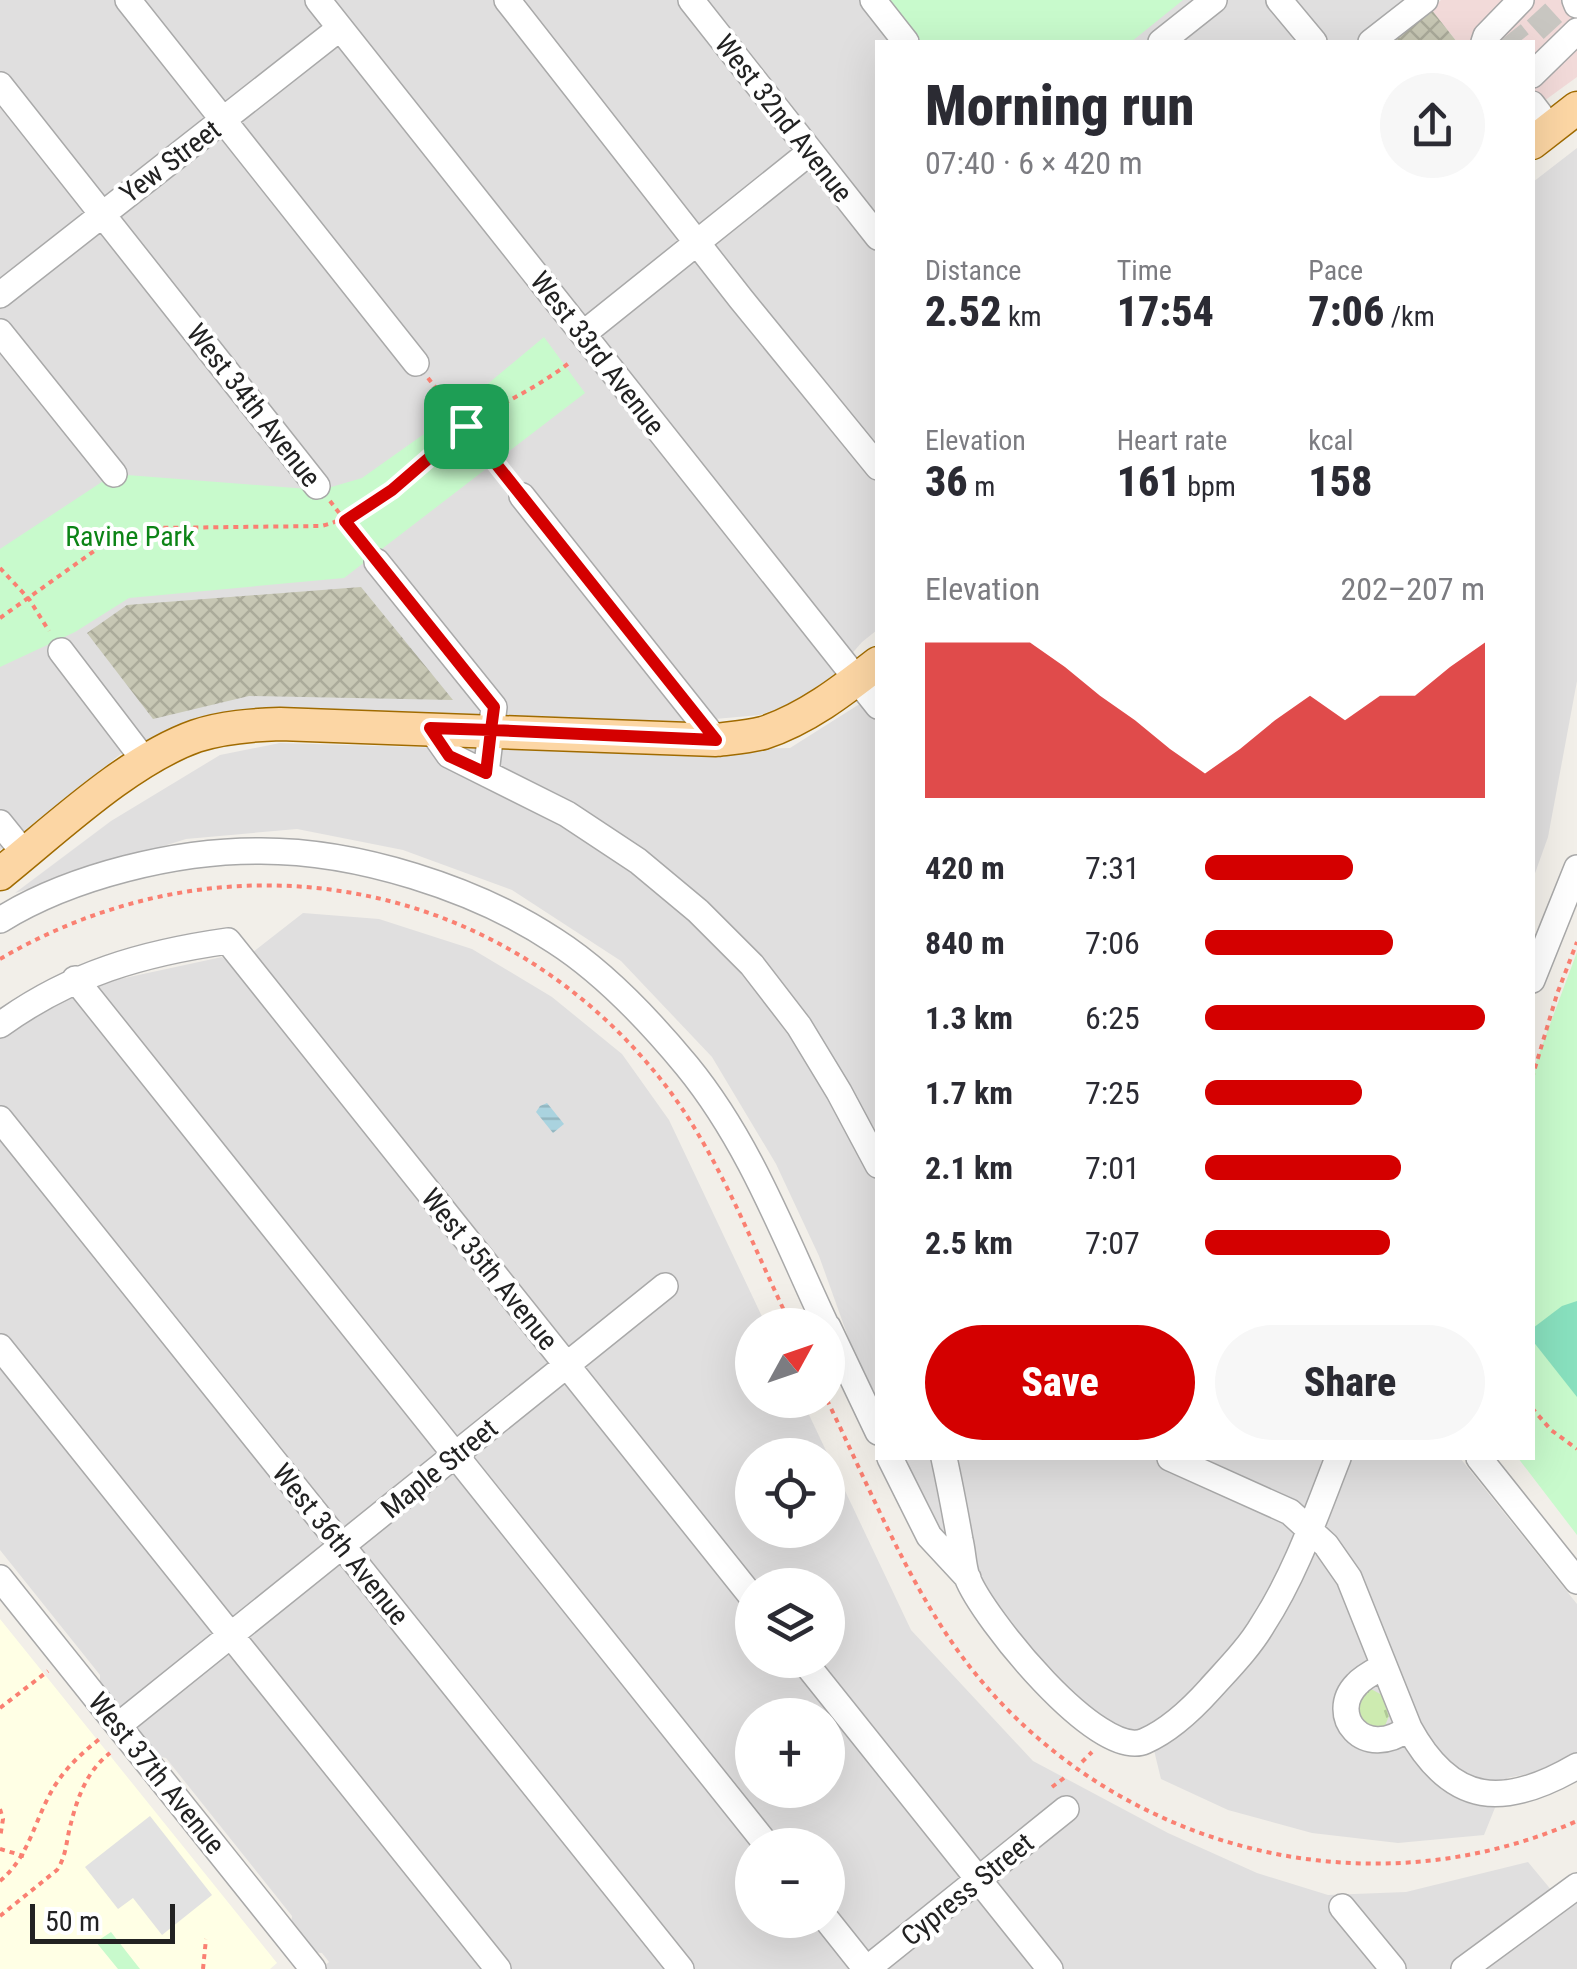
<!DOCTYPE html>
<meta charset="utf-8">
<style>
:root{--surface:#fff;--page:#f7f7f7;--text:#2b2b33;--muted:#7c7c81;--accent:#d40000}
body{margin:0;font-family:"Roboto Condensed",sans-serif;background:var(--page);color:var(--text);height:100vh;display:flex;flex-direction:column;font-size:38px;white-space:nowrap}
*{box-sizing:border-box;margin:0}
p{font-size:32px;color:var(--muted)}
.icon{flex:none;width:55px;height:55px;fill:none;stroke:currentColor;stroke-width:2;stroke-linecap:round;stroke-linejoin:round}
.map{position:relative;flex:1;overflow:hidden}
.sheet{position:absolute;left:875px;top:40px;width:660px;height:1420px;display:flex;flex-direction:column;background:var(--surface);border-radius:0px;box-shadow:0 10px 40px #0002}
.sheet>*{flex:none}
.needle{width:65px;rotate:50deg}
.tools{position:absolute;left:735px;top:1308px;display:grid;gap:20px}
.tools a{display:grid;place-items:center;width:110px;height:110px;border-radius:50%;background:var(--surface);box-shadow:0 10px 40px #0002;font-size:50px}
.scale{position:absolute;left:30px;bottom:25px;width:145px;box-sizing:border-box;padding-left:10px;border:5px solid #222;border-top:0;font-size:28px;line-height:35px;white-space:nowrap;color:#222;-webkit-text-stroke:8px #fff;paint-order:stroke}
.pin{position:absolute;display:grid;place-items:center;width:85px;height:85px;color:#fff;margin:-42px;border-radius:20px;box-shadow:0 5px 15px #0006}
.round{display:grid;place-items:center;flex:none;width:105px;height:105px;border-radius:52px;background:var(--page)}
.summary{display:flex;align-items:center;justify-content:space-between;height:170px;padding:0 50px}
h1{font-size:55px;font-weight:800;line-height:75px}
.figures{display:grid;grid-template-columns:repeat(3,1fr);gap:15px;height:170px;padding:10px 50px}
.figures div{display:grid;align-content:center}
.figures b{font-size:42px;font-weight:800}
.figures small{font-size:28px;font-weight:400}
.figures p{font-size:28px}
.chart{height:280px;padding:20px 50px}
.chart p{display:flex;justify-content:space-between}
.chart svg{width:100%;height:180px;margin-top:10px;fill:var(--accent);opacity:.7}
.primary-button{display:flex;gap:20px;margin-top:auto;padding:20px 50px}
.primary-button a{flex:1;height:115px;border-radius:60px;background:var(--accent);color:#fff;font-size:40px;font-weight:800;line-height:115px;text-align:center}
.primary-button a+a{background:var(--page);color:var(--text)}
ul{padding:0 50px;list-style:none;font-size:32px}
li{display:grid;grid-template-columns:160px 120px 1fr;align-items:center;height:75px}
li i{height:25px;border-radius:12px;background:var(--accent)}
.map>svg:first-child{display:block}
</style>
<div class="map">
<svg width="1577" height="1969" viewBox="0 0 1577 1969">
<defs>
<pattern id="construction-cross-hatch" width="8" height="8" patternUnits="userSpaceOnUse" patternTransform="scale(2.5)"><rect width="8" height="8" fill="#c7c7b4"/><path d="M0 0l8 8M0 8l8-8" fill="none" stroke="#abab9a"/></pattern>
<pattern id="grass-tufts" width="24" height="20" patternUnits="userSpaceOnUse" patternTransform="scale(2.5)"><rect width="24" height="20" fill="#cdebb0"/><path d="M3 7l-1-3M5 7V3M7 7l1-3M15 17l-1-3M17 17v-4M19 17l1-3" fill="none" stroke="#b0c997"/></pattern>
<pattern id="water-rules" width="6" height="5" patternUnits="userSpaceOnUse" patternTransform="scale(2.5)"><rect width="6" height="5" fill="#aad3df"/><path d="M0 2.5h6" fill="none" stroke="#92b5bf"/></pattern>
</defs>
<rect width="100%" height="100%" fill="#f2efe9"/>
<path fill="#e0dfdf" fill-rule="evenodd" d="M 0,0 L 1422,0 L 1369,42 L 878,42 L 877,630 L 862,642 L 830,679 L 808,697 L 760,715 L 681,722 L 235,710 L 151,738 L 122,753 L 0,850 Z
M 1577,148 L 1577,681 L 1548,837 L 1533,879 L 1533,182 Z
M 877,693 L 877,1401 L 856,1359 L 819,1256 L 776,1164 L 712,1057 L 621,961 L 512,890 L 403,850 L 297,829 L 186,839 L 15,893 L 111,821 L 220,755 L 280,743 L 579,752 L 790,748 Z
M 303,913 L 379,919 L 472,949 L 552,997 L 622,1054 L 669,1120 L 766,1325 L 752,1325 L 752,1400 L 802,1400 L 911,1630 L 1033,1761 L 1168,1833 L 1257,1873 L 1328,1895 L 1406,1892 L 1528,1862 L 1562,1903 L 1577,1893 L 1577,1969 L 321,1969 L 329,1962 L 322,1953 L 312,1952 L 291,1926 L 292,1916 L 166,1758 L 153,1755 L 100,1688 L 100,1675 L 0,1550 L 0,1038 L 92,985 L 222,957 L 234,967 ZM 752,1455 L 828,1455 L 828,1530 L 752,1530 ZM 752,1585 L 828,1585 L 828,1660 L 752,1660 ZM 752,1715 L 828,1715 L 828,1790 L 752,1790 ZM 752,1845 L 828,1845 L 828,1920 L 752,1920 Z
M 905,1458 L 1460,1458 L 1577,1604 L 1577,1753 L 1532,1773 L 1507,1778 L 1484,1835 L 1398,1843 L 1312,1833 L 1228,1810 L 1161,1779 L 1150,1734 L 1121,1736 L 1046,1673 L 978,1578 L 969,1528 L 942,1531 Z"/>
<path fill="#f2dad9" d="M 1441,0 L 1577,0 L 1577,77 L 1533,109 L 1532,42 L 1457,42 L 1431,9 Z"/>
<path fill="#ffffe5" d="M 0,1619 L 277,1963 L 270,1969 L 0,1969 Z"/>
<path fill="url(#construction-cross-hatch)" d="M 1431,9 L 1457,42 L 1388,42 Z
M 361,587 L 453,700 L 249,696 L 153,719 L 87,633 L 127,605 Z"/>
<path fill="url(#grass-tufts)" d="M 1371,1689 L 1382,1695 L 1389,1716 L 1384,1728 L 1365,1727 L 1355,1705 L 1365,1692 Z"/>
<path fill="#c8facc" d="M 888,0 L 1183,0 L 1131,42 L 922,42 Z
M 544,337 L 585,393 L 344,578 L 129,598 L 75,632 L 0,667 L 0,549 L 114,474 L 321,490 L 362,478 L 448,417 Z
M 1577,952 L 1577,1535 L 1518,1458 L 1532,1458 L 1533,1070 Z
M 111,1932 L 140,1969 L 118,1969 L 96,1942 Z"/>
<path fill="#88e0be" d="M 1577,1301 L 1577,1397 L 1532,1340 L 1533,1328 L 1562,1306 Z"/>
<path fill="#e2e2e2" d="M 150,1816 L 212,1895 L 162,1935 L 133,1898 L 118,1909 L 85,1867 Z"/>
<path fill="url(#water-rules)" d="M 547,1103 L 564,1124 L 553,1133 L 536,1112 L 540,1106 Z"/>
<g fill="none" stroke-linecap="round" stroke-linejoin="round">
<path stroke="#c8c6c1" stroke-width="25" stroke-dasharray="25 12" stroke-linecap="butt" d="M 1536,12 L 1558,36
M 1511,32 L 1519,42"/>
<defs>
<path id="minor" d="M 128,0 L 416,363
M 318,0 L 878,706
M 507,0 L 741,299 L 878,467
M 691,0 L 878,237
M 873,0 L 906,42
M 1279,0 L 1314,42
M 1575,0 L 1577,5
M 1161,42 L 1214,0
M 1371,42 L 1425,0
M 1484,42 L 1486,36 L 1521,0
M 1532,75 L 1577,31
M 0,85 L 317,486
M 1532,104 L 1551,129
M 0,295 L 340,28
M 0,332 L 114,474
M 583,334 L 810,152
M 522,496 L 716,740
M 377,562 L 494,707 L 486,773
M 61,651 L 145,761
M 430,728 L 449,755 L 567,814 L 638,861 L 698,911 L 752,965 L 799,1026 L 839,1092 L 878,1165
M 0,823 L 25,854
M 0,920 C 71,876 178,850 261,851 C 357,851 475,888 555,941 C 605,973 649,1020 687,1066 C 750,1143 784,1236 826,1325
M 75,979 L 767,1845
M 1532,980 L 1577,868
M 0,1025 C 70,974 143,953 228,941 L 752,1597
M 0,1119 L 681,1969
M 828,1327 L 878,1432
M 0,1347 L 498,1969
M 890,1458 L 929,1536 L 968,1578
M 944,1458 C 950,1485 955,1512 960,1540 C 963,1552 963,1566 967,1577 C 982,1617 1099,1762 1145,1741 C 1170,1730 1192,1709 1210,1689 C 1228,1669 1249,1648 1263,1624 C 1296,1573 1316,1514 1338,1458
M 1170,1458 L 1290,1512 L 1326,1545 L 1349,1578 L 1409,1728 C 1452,1807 1505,1808 1577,1766
M 1479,1458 L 1577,1581
M 0,1578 L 313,1969
M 803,1660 L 1050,1969
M 1384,1666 C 1375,1671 1363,1677 1357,1684 C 1327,1714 1363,1762 1409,1728
M 119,1725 L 665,1286
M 1342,1907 L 1393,1969
M 827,1920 L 866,1969
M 867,1969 L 1066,1809
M 1464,1969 L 1577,1886"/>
<path id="major" d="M 1532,143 L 1577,108
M 0,874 C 56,829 128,760 196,736 C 223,727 252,725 280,724 L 716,740 C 731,738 748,737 763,733 C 806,719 842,691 878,663"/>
</defs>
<use href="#minor" stroke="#a9a9a9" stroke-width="28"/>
<use href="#major" stroke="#a06b00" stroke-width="35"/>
<path stroke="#fa8072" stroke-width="4" stroke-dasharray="5 5" stroke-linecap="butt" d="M 428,378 L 510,480
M 330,501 L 364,545
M 0,568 L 29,599 L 49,631
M 0,618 L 111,539 L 152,528 L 321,526 C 384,511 416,457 468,424 C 502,403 537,388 569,363
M 0,959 C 229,825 508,877 669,1090 C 721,1160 753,1247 791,1325
M 1532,1078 L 1557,994 L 1577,942
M 827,1400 C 869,1486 911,1592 970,1667 C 1113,1849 1365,1915 1577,1821
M 1532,1408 L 1551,1430 L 1577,1449
M 0,1708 L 48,1671
M 1082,1762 L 1092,1752
M 1052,1787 L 1068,1775
M 0,1809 L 3,1819 L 0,1838
M 0,1849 L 24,1856
M 0,1881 C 30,1856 34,1820 54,1787 C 67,1766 83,1752 102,1737
M 0,1916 L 57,1870 C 65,1858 66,1846 69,1831 C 76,1802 85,1772 110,1753
M 203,1969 L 206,1939"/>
<use href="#minor" stroke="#fff" stroke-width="25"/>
<use href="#major" stroke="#fcd6a4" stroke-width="32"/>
</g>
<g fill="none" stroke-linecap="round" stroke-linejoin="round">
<defs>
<path id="route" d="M 466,426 L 392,490 L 345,521 L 494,707 L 491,730 L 430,728 L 449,756 L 486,773 L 491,730 L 716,740 L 466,426"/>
</defs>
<use href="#route" stroke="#fff" stroke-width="20"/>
<use href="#route" stroke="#d40000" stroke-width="12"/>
</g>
<g text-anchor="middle" stroke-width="8" stroke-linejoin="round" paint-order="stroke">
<g font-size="28" fill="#222" stroke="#fff">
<text transform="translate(784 118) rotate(52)" y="10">West 32nd Avenue</text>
<text transform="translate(170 161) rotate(-37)" y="10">Yew Street</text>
<text transform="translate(598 353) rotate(52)" y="10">West 33rd Avenue</text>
<text transform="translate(254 405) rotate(52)" y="10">West 34th Avenue</text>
<text transform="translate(490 1269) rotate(51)" y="10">West 35th Avenue</text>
<text transform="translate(439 1468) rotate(-39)" y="10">Maple Street</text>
<text transform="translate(341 1544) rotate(51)" y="10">West 36th Avenue</text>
<text transform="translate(157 1773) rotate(51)" y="10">West 37th Avenue</text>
<text transform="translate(967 1889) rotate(-39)" y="10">Cypress Street</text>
</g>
<g font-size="28" fill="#0c8416" stroke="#fff">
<text x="130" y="546">Ravine Park</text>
</g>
</g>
</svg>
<div class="tools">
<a><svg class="needle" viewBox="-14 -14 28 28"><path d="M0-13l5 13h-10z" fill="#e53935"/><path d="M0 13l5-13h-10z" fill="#7c7c81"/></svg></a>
<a><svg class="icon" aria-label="locate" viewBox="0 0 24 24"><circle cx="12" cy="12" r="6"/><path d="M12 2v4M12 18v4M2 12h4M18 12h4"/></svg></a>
<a><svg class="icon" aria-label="layers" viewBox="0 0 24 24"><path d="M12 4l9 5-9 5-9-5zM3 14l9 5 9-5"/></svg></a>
<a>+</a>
<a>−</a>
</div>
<div class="scale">50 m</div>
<div class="pin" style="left:466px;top:426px;background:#1e9e55"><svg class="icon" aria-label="arrive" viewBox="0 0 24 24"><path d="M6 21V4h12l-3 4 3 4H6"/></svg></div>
<section class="sheet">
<div class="summary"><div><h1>Morning run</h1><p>07:40 · 6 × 420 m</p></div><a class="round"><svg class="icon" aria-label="share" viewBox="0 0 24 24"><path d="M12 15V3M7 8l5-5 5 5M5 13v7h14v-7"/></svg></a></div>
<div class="figures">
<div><p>Distance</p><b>2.52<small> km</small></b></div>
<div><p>Time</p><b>17:54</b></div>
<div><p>Pace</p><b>7:06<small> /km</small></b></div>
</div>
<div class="figures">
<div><p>Elevation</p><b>36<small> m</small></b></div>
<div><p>Heart rate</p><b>161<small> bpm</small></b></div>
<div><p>kcal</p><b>158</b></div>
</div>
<div class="chart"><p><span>Elevation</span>202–207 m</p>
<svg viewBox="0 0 160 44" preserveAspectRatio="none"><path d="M0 44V6L10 6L20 6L30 6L40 12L50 19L60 25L70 32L80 38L90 32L100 25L110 19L120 25L130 19L140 19L150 12L160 6V44z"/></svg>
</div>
<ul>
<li><b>420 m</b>7:31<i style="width:53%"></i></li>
<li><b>840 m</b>7:06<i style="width:67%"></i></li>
<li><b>1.3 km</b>6:25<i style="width:100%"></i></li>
<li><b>1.7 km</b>7:25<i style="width:56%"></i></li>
<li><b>2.1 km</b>7:01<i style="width:70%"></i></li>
<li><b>2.5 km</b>7:07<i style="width:66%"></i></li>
</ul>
<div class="primary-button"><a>Save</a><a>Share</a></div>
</section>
</div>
